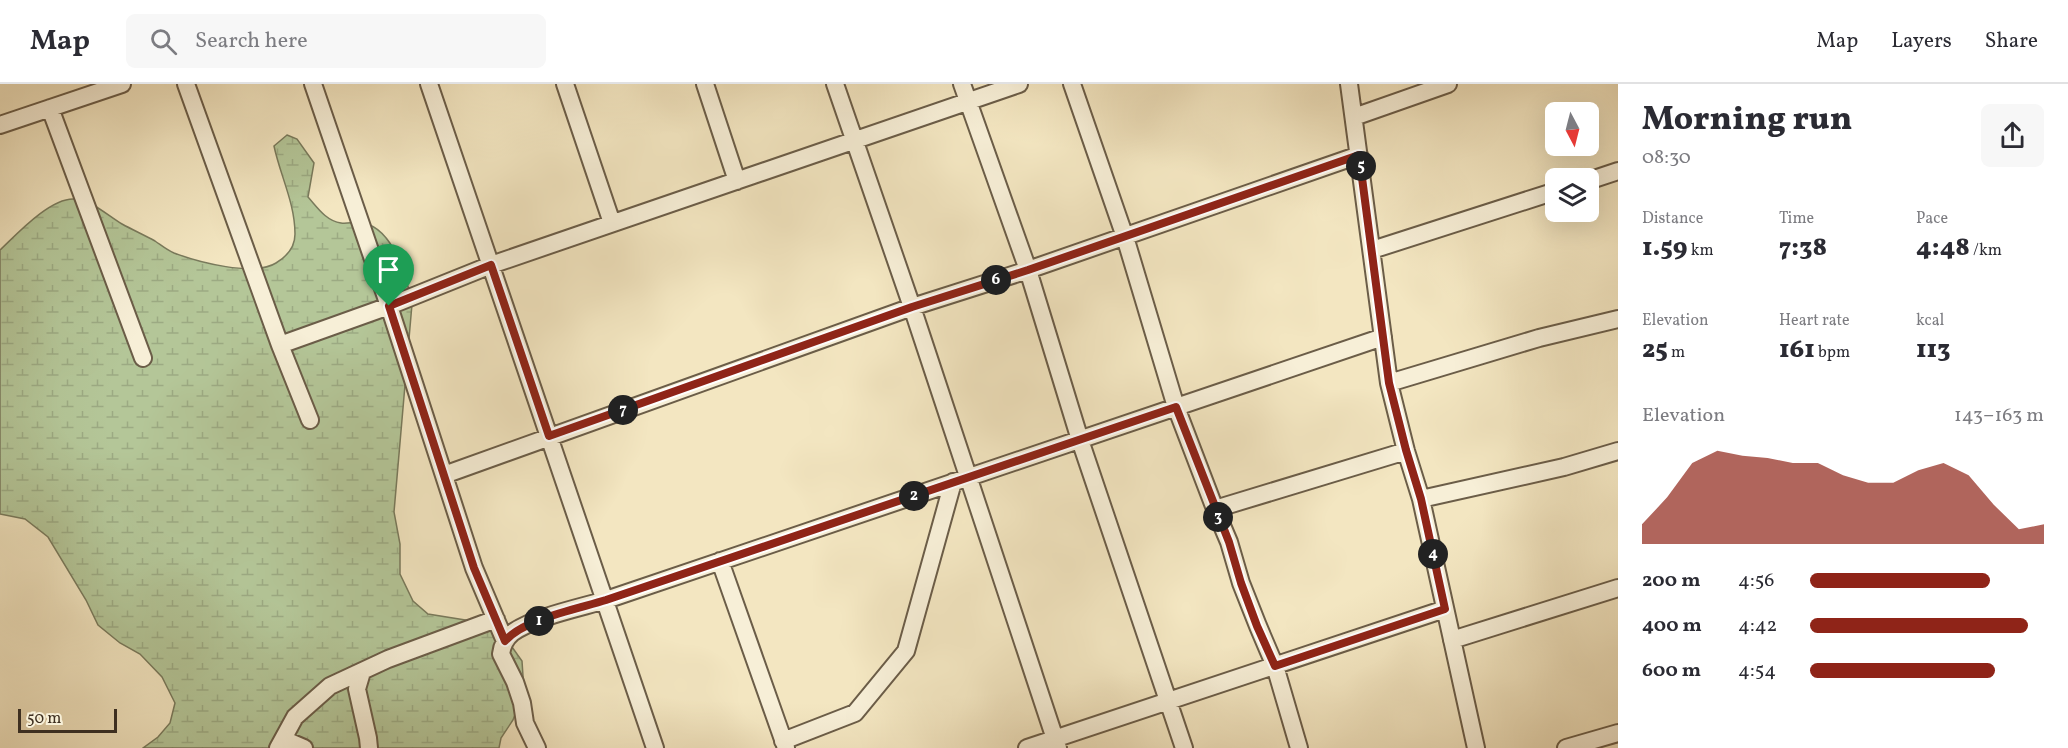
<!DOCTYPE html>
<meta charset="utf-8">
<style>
:root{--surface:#fff;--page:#f7f7f7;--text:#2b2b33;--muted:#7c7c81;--line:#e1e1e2;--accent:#8f2418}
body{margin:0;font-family:Vollkorn,serif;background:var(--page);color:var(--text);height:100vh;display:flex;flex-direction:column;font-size:22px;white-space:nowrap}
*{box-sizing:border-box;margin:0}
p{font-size:20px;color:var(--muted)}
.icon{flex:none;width:33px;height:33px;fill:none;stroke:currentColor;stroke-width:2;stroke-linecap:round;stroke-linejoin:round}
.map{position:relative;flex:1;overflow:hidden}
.sheet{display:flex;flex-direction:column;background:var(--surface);width:450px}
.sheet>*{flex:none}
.needle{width:39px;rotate:173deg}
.tools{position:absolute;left:1545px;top:18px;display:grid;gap:12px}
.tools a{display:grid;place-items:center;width:54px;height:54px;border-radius:9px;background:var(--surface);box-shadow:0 6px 24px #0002;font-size:30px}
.scale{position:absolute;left:18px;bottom:15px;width:99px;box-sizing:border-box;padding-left:6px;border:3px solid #3e2f20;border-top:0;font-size:16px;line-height:21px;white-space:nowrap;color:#3e2f20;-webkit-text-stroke:4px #f7efd7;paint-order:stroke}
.pin{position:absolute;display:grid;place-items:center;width:51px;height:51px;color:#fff;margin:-62px -26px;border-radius:50% 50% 50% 0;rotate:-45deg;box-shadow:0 0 6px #0007}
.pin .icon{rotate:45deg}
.km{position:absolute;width:30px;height:30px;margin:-15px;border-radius:50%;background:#222;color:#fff;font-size:16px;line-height:30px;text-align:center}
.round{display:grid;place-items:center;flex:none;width:63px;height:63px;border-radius:9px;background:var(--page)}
.head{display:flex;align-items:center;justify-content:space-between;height:102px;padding:0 24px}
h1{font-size:33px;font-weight:800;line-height:45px}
.figures{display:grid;grid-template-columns:repeat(3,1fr);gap:9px;height:102px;padding:6px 24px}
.figures div{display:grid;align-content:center}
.figures b{font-size:26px;font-weight:800}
.figures small{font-size:16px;font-weight:400}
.figures p{font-size:16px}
.chart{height:168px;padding:12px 24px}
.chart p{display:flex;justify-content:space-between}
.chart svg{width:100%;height:108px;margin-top:6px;fill:var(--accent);opacity:.7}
ul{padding:0 24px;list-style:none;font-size:20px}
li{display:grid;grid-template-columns:96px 72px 1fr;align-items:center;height:45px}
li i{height:15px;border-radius:8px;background:var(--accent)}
header{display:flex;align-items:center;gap:36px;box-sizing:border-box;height:84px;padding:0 30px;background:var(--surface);border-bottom:2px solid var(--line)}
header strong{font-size:28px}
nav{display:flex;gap:33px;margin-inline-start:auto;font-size:21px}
.search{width:420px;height:54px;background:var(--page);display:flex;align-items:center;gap:15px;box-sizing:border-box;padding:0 21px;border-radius:9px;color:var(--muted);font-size:22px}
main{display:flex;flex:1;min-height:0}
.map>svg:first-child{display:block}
</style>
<header>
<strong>Map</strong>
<div class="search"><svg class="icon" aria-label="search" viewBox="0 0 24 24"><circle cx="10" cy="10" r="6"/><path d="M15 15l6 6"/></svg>Search here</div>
<nav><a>Map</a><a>Layers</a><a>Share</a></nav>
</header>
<main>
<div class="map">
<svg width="1618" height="664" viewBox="0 0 1618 664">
<defs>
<pattern id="wetland-marsh" width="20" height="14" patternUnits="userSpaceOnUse" patternTransform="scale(1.5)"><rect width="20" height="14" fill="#b4c698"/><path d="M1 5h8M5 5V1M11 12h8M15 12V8" fill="none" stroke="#9caa83"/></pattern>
</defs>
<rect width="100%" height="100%" fill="#f3e6c1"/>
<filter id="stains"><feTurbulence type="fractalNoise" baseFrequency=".00333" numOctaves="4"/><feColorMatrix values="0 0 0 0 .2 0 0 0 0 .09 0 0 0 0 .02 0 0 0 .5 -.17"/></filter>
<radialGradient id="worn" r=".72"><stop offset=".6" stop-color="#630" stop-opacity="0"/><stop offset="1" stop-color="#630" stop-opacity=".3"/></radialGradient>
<path fill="url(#wetland-marsh)" stroke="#797a5c" stroke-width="1.5" d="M 287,51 L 297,55 L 314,79 L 308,113 C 317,123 326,137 341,139 C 348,140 357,137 364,139 C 394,146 407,194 412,220 L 394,428 L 400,460 L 400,490 L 413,517 L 428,530 L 484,539 L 507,556 L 522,577 L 524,607 L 513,636 L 501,654 L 499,664 L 143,664 L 158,653 L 170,639 L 175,619 L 162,593 L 140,570 L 120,559 L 98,541 L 86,516 L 48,453 L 25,435 L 0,430 L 0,166 C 17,150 50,114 74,115 C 92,116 108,132 122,140 C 133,146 144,151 155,157 C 161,161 167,166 174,169 C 198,178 254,193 276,179 C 286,173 295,163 295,150 C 295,119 280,91 274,62 Z"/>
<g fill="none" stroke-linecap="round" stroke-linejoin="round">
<defs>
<path id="minor" d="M 186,0 L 280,261 L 389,222 L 491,181 L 1019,0
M 313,0 L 389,222 L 474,484 L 505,557
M 429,0 L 655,664
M 565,0 L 612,139
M 705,0 L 737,97
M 835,0 L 912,223 L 1058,664
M 962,0 L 1028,186 L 1080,356 L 1184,664
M 1072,0 L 1125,153 L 1176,323 L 1215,425 L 1406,367
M 1349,0 L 1389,299 L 1406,367 L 1421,415 L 1476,664
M 50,24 L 143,274
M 1354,33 L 1448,0
M 0,41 L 122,0
M 1588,97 L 1618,87
M 1372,166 L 1556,107
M 280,261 L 310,336
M 1389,299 L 1539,254 L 1618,235
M 444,391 L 912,223 L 1028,186 L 1359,71
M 1421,415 L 1564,383 L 1618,367
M 1215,425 L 1229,458 L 1241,499 L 1258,542 L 1275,582 L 1299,664
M 720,477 L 786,664
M 1452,556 L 1618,504
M 362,588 L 357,605 L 368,654 L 369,664
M 283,655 L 304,664
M 783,657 L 855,629 L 906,567 L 953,398
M 278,664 L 295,633 L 330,602 L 388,575 L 496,535
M 537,664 L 525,639 L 522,619 L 515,598 L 501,570 C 502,562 506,554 512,549 C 534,533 579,524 606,516 L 1383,253
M 1027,664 L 1445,525
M 1566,664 L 1618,649"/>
</defs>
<use href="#minor" stroke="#6b5d48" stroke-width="20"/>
<use href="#minor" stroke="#f7efd7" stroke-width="16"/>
</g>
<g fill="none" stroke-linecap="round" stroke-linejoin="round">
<defs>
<path id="route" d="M 1359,71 L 1389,299 L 1406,366 L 1421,415 L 1445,525 L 1275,582 L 1257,542 L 1241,499 L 1229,458 L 1176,323 L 606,516 C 577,525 524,535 505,557 L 474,484 L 389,222 L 491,181 L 549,352 L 912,223 L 1028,186 Z"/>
</defs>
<use href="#route" stroke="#fff" stroke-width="12"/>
<use href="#route" stroke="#8f2418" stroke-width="8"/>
</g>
<rect width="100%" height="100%" filter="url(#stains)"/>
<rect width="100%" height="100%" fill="url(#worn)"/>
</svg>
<div class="tools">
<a><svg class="needle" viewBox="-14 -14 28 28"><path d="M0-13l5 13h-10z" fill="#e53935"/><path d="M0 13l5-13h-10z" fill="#7c7c81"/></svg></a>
<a><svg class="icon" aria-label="layers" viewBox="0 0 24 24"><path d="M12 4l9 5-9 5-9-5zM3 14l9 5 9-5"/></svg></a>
</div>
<div class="scale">50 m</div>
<div class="pin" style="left:389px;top:222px;background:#1e9e55"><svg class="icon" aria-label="arrive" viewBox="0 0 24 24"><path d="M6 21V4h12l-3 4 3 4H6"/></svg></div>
<b class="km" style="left:539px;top:537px">1</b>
<b class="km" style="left:914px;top:412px">2</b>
<b class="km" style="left:1218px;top:433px">3</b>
<b class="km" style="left:1433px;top:470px">4</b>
<b class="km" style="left:1361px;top:82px">5</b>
<b class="km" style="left:996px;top:196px">6</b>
<b class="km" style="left:623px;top:326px">7</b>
</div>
<section class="sheet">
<div class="head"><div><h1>Morning run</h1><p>08:30</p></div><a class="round"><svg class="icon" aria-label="share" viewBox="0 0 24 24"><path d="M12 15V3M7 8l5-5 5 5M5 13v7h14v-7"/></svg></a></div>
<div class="figures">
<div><p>Distance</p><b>1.59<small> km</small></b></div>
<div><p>Time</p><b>7:38</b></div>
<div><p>Pace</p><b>4:48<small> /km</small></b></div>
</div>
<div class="figures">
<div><p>Elevation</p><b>25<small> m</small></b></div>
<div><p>Heart rate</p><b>161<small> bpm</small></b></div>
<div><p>kcal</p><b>113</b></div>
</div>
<div class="chart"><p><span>Elevation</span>143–163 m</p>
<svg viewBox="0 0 160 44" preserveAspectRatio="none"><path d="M0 44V36L10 25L20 11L30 6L40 8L50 9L60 11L70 11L80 16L90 19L100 19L110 14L120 11L130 16L140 28L150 38L160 36V44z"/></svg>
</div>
<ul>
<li><b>200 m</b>4:56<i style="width:77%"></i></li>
<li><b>400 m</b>4:42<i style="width:93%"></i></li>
<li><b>600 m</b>4:54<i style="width:79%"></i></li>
</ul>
</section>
</main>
